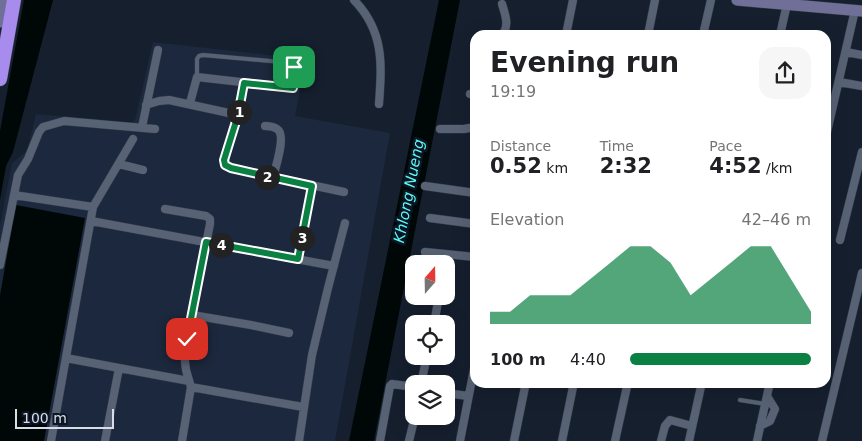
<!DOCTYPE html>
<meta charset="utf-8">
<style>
:root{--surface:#fff;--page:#f6f6f6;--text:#202124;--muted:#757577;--accent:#0b8043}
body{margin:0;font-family:"DejaVu Sans",sans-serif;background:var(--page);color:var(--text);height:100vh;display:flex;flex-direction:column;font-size:19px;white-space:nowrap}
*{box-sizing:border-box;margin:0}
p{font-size:16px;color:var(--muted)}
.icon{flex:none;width:28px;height:28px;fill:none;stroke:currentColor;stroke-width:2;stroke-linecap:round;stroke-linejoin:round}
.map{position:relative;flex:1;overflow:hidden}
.side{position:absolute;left:470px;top:30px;width:361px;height:358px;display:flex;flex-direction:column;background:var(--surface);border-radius:15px;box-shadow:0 5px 20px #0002}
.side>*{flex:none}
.needle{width:32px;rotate:20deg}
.buttons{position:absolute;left:405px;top:255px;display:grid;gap:10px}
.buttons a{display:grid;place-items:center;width:50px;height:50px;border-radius:10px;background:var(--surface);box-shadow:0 5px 20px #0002;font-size:25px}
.scale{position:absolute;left:15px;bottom:12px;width:99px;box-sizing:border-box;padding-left:5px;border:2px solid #d7dee8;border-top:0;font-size:14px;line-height:18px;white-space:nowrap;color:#d7dee8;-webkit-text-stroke:4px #0d1624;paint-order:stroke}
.pin{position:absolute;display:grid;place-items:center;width:42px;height:42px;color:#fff;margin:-21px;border-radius:10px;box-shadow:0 2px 8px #0006}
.km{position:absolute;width:25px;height:25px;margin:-12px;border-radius:50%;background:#222;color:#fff;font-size:14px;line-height:25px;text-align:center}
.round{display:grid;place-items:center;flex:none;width:52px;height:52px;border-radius:15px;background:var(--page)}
.summary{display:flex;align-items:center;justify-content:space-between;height:85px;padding:0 20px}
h1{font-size:28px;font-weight:600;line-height:38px}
.stats{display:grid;grid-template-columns:repeat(3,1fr);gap:8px;height:85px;padding:5px 20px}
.stats div{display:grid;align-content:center}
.stats b{font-size:21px;font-weight:600}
.stats small{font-size:14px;font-weight:400}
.stats p{font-size:14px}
.chart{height:140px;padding:10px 20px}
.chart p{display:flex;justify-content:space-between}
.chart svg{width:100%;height:90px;margin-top:5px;fill:var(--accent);opacity:.7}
ul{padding:0 20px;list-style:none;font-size:16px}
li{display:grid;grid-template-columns:80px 60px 1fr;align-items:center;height:38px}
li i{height:12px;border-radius:6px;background:var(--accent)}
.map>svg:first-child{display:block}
</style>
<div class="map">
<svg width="862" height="441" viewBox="0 0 862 441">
<rect width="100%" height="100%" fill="#161f2e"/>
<path fill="#1c283d" d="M 153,42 L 306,59 L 295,116 L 390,133 L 335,441 L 0,441 L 0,225 L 12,163 L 27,151 L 36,114 L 131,123 L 135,120 Z"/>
<path fill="#000807" d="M 24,0 L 53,0 L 13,152 L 6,166 L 0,200 L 0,131 Z
M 439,0 L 460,0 L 374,441 L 349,441 Z
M 16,205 L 85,218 L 44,441 L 0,441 L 0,295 Z"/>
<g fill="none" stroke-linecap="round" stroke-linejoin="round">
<defs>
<path id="lane" d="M 197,77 L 197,59 L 199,56 L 203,55 L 292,63 L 295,67 L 293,88
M 740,400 L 765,404"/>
<path id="street" d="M 354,0 C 384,31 382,63 379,104
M 502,35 C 510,26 505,14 502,4
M 566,35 L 573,0
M 648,35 L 655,0
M 703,35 L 711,0
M 780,35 L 787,4
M 846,52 L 862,55
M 839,82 L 862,86
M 244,83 L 238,115 L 226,152 L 225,165 L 231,168 L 344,192
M 470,94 L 475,94
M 190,103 L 197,77 L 293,88
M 146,105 L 159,101 L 169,100 L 238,115
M 265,126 C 268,126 274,127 277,129 C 287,135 275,168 273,178
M 142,127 L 158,50
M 440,129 L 464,129 L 475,127
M 826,136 L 855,10
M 119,164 L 143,170
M 425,186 L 475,193
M 14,195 L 93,207
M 165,209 L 206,216 L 210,219 L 210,224 L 184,353 L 186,370 L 191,387 L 182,441
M 430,218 L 475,224
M 91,221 L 334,266
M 840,240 L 862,152
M 425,252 L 475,257
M 298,259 L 312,186
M 0,265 L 18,175 L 28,159 L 39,132 L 43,127 L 64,121 L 155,129
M 192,315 L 251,325 L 289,333
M 434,324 L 439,296
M 66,358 L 119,368 L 105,441
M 119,368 L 189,381
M 421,384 L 427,356
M 191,387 L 303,407
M 446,393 L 468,396
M 760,426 L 770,421 L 775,409 L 767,396
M 51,441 L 93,207 L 133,139
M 299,441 L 312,355 L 328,288 L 345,223
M 380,441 L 390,386 L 392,384 L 414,387
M 409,441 L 415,416
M 460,441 L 475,364
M 514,441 L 526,382
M 562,441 L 574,382
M 615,441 L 628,382
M 661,441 L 665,426 L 670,420 L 692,426
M 689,441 L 702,382
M 757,441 L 770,382
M 822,441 L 862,273"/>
<path id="secondary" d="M 737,0 L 862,11
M 0,22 L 4,0"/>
<path id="highway" d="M 0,79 L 14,0"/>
</defs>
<use href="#lane" stroke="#363b48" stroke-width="5"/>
<use href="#street" stroke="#363b48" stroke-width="9"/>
<use href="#secondary" stroke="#363b48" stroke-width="12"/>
<use href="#highway" stroke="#363b48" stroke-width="15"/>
<use href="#lane" stroke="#576274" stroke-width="4"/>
<use href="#street" stroke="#576274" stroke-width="8"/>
<use href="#secondary" stroke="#6f6f98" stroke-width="11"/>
<use href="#highway" stroke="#a78ced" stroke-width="14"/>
</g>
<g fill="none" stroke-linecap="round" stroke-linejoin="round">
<defs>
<path id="route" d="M 187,339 L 206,242 L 298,259 L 312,186 L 231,168 L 225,165 L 224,160 L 238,115 L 244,83 L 293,88 L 294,67"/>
</defs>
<use href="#route" stroke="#fff" stroke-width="10"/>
<use href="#route" stroke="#0b8043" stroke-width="6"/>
</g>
<g text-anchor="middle" stroke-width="5" stroke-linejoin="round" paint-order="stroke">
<g font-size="15" font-style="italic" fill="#5afcf6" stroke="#0d1624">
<text transform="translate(409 191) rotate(-79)" y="5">Khlong Nueng</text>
</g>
</g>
</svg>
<div class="buttons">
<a><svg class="needle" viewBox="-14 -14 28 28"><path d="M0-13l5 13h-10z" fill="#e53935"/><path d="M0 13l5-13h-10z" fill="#757577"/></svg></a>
<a><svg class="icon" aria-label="locate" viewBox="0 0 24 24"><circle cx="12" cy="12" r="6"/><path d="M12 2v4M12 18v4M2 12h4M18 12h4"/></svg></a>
<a><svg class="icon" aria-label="layers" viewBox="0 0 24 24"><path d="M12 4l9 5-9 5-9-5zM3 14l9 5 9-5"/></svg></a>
</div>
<div class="scale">100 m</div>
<div class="pin" style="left:294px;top:67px;background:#1e9e55"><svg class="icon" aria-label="arrive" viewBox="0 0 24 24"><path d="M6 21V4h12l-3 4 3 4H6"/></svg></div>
<div class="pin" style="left:187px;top:339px;background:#d93025"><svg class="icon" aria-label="check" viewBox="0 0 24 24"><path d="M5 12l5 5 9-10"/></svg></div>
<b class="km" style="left:239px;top:112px">1</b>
<b class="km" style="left:267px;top:177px">2</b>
<b class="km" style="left:302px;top:238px">3</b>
<b class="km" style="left:221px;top:245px">4</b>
<section class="side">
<div class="summary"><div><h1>Evening run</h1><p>19:19</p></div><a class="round"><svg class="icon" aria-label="share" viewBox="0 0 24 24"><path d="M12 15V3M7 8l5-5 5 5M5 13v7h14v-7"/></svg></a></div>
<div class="stats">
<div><p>Distance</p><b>0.52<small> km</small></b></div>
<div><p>Time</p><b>2:32</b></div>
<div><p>Pace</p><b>4:52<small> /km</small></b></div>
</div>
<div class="chart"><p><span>Elevation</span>42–46 m</p>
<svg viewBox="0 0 160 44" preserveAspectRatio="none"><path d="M0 44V38L10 38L20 30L30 30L40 30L50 22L60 14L70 6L80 6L90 14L100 30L110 22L120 14L130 6L140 6L150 22L160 38V44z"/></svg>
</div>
<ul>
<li><b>100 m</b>4:40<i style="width:100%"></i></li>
</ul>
</section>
</div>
